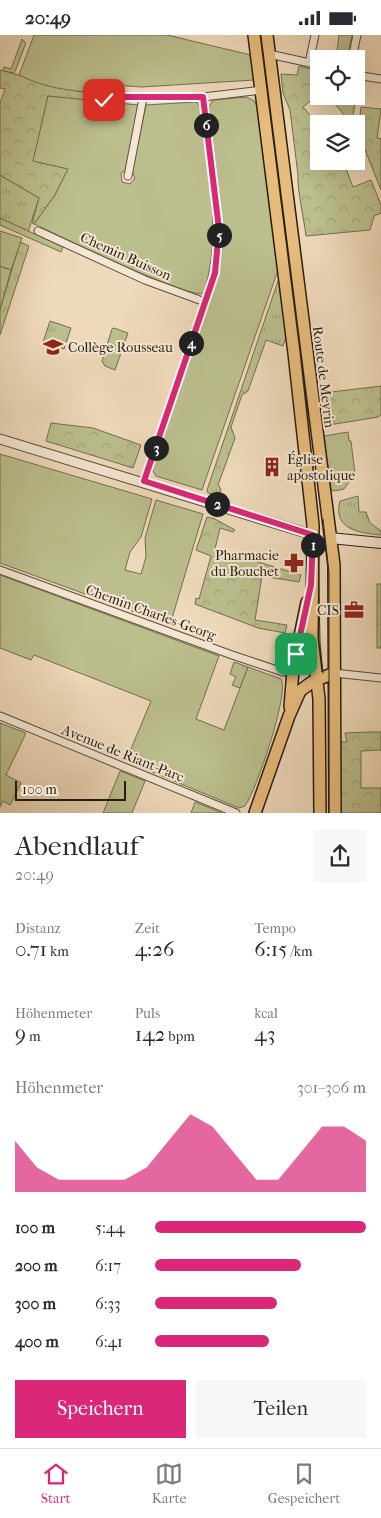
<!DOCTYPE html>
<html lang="de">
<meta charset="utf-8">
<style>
:root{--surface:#fff;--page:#f7f7f7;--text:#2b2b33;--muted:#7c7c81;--line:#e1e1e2;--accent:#db2777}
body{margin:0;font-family:"IM FELL French Canon",serif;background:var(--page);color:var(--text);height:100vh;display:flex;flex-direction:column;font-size:19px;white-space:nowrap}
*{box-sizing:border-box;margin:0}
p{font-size:16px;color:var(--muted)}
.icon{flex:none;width:28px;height:28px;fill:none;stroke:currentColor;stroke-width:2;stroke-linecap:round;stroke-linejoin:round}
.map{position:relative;height:778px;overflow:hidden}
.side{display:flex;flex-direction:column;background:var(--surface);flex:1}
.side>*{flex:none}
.buttons{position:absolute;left:310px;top:15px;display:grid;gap:10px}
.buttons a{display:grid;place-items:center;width:55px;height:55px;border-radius:0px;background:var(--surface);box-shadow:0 5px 20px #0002;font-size:25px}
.scale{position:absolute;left:15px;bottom:12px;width:111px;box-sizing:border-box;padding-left:5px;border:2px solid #2a1e10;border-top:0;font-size:14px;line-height:18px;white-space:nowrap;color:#2a1e10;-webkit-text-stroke:4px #f4e6d2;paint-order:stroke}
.pin{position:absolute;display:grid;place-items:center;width:42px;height:42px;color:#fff;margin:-21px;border-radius:10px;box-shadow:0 2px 8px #0006}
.km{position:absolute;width:25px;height:25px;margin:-12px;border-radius:50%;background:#222;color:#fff;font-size:14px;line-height:25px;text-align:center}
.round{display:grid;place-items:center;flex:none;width:52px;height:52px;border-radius:0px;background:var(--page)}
.summary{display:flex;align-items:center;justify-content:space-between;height:85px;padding:0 15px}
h1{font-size:28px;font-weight:600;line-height:38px}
.figures{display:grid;grid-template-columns:repeat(3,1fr);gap:8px;height:85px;padding:5px 15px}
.figures div{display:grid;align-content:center}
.figures b{font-size:21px;font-weight:600}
.figures small{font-size:14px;font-weight:400}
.figures p{font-size:14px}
.chart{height:140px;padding:10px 15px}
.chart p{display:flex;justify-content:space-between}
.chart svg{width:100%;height:90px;margin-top:5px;fill:var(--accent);opacity:.7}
.button{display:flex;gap:10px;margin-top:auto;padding:10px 15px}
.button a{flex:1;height:58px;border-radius:0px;background:var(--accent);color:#fff;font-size:20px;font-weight:600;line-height:58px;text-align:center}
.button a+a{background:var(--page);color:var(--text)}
ul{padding:0 15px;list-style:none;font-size:16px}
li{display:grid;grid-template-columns:80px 60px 1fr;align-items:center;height:38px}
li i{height:12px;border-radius:6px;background:var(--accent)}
.status{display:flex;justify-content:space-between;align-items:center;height:35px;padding:0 25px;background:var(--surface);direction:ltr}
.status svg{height:14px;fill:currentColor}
.tab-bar{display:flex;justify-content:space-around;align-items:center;height:70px;border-top:1px solid var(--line);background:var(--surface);font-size:14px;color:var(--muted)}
.tab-bar a{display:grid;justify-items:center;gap:2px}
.tab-bar .active{color:var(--accent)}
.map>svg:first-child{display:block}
</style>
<div class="status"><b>20:49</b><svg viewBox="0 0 49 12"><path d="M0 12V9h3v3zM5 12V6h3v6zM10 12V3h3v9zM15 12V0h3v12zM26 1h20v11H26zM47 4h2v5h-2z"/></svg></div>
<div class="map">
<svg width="381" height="778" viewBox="0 0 381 778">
<defs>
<pattern id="grass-tufts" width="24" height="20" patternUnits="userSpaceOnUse" patternTransform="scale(1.25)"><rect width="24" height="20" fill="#bbbe8d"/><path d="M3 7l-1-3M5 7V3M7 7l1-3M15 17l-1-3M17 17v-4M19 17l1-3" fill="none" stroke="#a1a379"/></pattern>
<pattern id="forest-crowns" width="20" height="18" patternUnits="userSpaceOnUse" patternTransform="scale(1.25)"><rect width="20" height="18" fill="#bbbe8d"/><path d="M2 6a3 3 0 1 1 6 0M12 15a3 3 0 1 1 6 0" fill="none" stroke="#a1a379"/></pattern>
</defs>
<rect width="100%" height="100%" fill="#eed9ba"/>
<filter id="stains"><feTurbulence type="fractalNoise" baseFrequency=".004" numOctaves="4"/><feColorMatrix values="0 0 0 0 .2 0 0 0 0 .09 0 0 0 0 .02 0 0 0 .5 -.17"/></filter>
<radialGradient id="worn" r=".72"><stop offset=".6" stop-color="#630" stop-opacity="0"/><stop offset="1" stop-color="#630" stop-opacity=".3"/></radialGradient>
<path fill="url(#grass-tufts)" stroke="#726e4e" d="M 22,4 L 26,8 L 16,34 L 14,38 L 3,36 L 4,32 L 11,34 Z
M 0,140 L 39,163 L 28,197 L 0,183 Z
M 0,231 L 11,235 L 0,275 Z
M 279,243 L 286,302 L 283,311 L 266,305 L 248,356 L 242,360 L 231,392 L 235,403 L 218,450 L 221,454 L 219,460 L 208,458 L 207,455 Z
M 50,286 L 71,293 L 64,314 L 43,307 Z
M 358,461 L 359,477 L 366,477 L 370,488 L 381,496 L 381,500 C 361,498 332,495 340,466 Z
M 234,627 L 248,632 L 240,653 L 232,650 L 236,642 L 230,639 Z"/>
<path fill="url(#forest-crowns)" stroke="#726e4e" d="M 299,31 L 319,36 L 319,59 L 303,72 L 319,90 L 319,126 L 343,126 L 353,152 L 371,145 L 381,170 L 381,178 L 374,181 L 370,195 L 306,201 C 304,184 297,154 298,140 L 290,75 L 283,58 L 281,39 L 297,40 Z
M 0,35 L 77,56 L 104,59 L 100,68 L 48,61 L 34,125 L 68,134 L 55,160 L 34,189 L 32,188 L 39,163 L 0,140 L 0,68 L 5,54 L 0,53 Z
M 356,46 L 363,48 L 361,61 L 356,61 L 352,89 L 328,61 L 356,61 Z
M 361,72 L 381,74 L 377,103 L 381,104 L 381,155 L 358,97 Z
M 20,207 L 29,211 L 0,300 L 0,275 Z
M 381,351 L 381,380 L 378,382 L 323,391 L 323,358 Z
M 51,388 L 93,393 L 141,410 L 133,433 L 46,406 Z
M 207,482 L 215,484 L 235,495 L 233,497 L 220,493 L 215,514 L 301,540 L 299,547 L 262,541 L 255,585 L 287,590 L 285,598 L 258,593 L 195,569 L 196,563 L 199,564 L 211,521 L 196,515 Z
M 377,549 L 381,549 L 381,613 L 377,613 Z
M 369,697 L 381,697 L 381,715 L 361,716 L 361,753 L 381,753 L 381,778 L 339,778 L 338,707 L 347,707 L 345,698 Z"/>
<path fill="#bbbe8d" stroke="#726e4e" d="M 34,0 L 167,0 L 251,20 L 254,45 L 142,52 L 99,49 L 98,58 C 70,56 45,53 19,40 Z
M 339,0 L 352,0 L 347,24 L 336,24 Z
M 48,61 L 138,70 L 126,135 L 121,138 L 122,147 L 130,149 L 135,143 L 132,136 L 146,70 L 195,67 L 198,68 C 204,79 203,97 205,110 C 212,163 219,205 204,258 C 192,266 56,199 34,189 L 55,160 L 68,134 L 33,126 Z
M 246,62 L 253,65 L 258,72 L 278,235 L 202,455 L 156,441 L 152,434 L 209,268 L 218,239 L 222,214 L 222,185 L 209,72 L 213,65 Z
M 0,183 L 63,212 L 61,217 L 0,190 Z
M 0,196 L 22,203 L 11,235 L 0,231 Z
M 114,293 L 128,298 L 115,335 L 105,331 L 102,326 L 112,294 Z
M 348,397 L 349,406 L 351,406 L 355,439 L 344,454 L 334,456 L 331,455 L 324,401 Z
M 0,419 L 152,464 L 141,502 L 130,517 L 125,535 L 141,539 L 146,522 L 145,503 L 156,465 L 203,479 L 170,590 L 0,528 Z
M 0,540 L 219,621 L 196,684 L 224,695 L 248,632 L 281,644 C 290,657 256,756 245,771 L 239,773 L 126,726 L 151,666 L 34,620 L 31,625 L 0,613 Z
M 0,688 L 26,698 L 6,740 L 21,748 L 10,770 L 3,766 L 0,772 Z
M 120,736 L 145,746 L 132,778 L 103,778 Z
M 195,767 L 222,778 L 191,778 Z"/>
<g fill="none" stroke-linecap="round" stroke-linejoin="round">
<defs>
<path id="minor" d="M 269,19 L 319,30
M 352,24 L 357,0
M 309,28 L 315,0
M 356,40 L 381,44
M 104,65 L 108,62 L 203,62 L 262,55
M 128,141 L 143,63
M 38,196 L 145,245 L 205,267
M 144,447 L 215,238 L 219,194 L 203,62
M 0,535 L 232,620 L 283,637 L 293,635
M 334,638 L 381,643
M 0,681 L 236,778"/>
<path id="tertiary" d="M 0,404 L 313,500"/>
<path id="secondary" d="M 330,503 L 381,508"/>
<path id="primary" d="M 254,0 L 294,318 L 313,490 L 312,603 L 319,664 L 320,778
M 267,0 L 334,530 L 335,778
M 290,672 L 293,635 L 307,567
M 255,778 L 289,681 L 300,656 L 312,647 L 334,638"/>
</defs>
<use href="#minor" stroke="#5b4d3a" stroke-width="9"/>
<use href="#tertiary" stroke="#5b4d3a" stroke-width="11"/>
<use href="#secondary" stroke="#2a1e10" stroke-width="12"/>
<use href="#primary" stroke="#2a1e10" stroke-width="14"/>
<use href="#minor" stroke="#f4e6d2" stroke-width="7"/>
<use href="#tertiary" stroke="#f4e6d2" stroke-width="9"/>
<use href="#secondary" stroke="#f4e6d2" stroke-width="10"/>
<use href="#primary" stroke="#e7bc7d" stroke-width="11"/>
<path stroke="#2a1e10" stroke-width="1" d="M 323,484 L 329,538 L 329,778
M 318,498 L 320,609 L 323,638"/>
</g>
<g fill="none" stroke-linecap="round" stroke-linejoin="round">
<defs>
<path id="route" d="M 104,65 L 108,62 L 203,62 L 219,194 L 215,238 L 144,446 L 313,500 L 311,550 L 296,619"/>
</defs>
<use href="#route" stroke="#fff" stroke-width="10"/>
<use href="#route" stroke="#db2777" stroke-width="6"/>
</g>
<defs>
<symbol id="school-bare" viewBox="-9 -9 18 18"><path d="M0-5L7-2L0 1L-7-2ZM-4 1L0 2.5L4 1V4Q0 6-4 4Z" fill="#8f2418" stroke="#f4e6d2" stroke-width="2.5" paint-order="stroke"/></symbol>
<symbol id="building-bare" viewBox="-9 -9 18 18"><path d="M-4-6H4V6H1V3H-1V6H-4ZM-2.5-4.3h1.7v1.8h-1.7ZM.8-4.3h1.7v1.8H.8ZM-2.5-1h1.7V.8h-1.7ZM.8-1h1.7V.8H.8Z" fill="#8f2418" stroke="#f4e6d2" stroke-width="2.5" paint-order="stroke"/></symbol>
<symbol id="pharmacy-bare" viewBox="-9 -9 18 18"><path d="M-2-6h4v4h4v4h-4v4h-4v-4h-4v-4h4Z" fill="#8f2418" stroke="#f4e6d2" stroke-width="2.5" paint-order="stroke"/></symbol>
<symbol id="office-bare" viewBox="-9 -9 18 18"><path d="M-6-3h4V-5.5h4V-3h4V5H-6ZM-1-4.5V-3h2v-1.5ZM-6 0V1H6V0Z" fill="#8f2418" stroke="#f4e6d2" stroke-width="2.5" paint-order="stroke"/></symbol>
</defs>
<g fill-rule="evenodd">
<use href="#school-bare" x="39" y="298" width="28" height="28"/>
<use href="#building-bare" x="258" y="418" width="28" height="28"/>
<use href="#pharmacy-bare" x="280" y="514" width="28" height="28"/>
<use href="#office-bare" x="340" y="561" width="28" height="28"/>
</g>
<g text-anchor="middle" stroke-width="4" stroke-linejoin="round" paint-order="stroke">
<g font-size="14" fill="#2a1e10" stroke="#f4e6d2">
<text transform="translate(126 221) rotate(24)" y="5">Chemin Buisson</text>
<text transform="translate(324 342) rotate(83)" y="5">Route de Meyrin</text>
<text transform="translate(151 577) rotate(20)" y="5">Chemin Charles-Georg</text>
<text transform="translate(123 718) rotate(22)" y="5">Avenue de Riant-Parc</text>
</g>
<g font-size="14" fill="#2a1e10" stroke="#f4e6d2" text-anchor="start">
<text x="68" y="317">Collège Rousseau</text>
<text x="287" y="429">Église<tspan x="287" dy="16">apostolique</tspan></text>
<text x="279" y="525" text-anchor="end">Pharmacie<tspan x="279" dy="16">du Bouchet</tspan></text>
<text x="339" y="580" text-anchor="end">CIS</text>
</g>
</g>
<rect width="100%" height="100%" filter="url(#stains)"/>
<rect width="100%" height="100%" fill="url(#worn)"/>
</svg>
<div class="buttons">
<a><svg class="icon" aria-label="locate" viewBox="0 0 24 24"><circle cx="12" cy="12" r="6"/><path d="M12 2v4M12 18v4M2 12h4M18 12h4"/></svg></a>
<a><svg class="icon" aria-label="layers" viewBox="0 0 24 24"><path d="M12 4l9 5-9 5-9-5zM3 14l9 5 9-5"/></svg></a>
</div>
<div class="scale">100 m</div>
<div class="pin" style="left:296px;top:619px;background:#1e9e55"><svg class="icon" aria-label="arrive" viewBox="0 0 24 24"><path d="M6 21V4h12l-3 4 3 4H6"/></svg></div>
<div class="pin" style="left:104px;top:65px;background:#d93025"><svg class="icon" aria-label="check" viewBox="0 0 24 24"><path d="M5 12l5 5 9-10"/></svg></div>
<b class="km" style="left:313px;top:510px">1</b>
<b class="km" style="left:217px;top:469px">2</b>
<b class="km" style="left:156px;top:413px">3</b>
<b class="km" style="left:191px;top:308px">4</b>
<b class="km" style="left:219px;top:200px">5</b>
<b class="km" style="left:206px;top:90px">6</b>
</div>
<section class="side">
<div class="summary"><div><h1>Abendlauf</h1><p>20:49</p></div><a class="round"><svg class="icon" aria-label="share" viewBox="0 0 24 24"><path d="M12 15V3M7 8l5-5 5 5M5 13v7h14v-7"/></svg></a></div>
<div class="figures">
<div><p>Distanz</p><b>0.71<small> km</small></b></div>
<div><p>Zeit</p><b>4:26</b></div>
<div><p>Tempo</p><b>6:15<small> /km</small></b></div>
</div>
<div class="figures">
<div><p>Höhenmeter</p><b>9<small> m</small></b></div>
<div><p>Puls</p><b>142<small> bpm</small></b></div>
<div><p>kcal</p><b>43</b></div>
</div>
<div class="chart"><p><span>Höhenmeter</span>301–306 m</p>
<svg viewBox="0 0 160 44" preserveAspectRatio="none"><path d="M0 44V19L10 32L20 38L30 38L40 38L50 38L60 32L70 19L80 6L90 12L100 25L110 38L120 38L130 25L140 12L150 12L160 19V44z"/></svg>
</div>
<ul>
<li><b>100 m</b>5:44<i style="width:100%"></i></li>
<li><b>200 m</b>6:17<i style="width:69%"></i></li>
<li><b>300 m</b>6:33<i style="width:58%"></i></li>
<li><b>400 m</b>6:41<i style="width:54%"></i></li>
</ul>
<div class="button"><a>Speichern</a><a>Teilen</a></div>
</section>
<nav class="tab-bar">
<a class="active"><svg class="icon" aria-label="home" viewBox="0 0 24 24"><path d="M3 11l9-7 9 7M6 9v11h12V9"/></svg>Start</a>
<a><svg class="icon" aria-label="map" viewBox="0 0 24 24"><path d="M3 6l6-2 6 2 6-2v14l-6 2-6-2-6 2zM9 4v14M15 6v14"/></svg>Karte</a>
<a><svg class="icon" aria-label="saved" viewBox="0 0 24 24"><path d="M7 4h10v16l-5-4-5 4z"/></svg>Gespeichert</a>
</nav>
